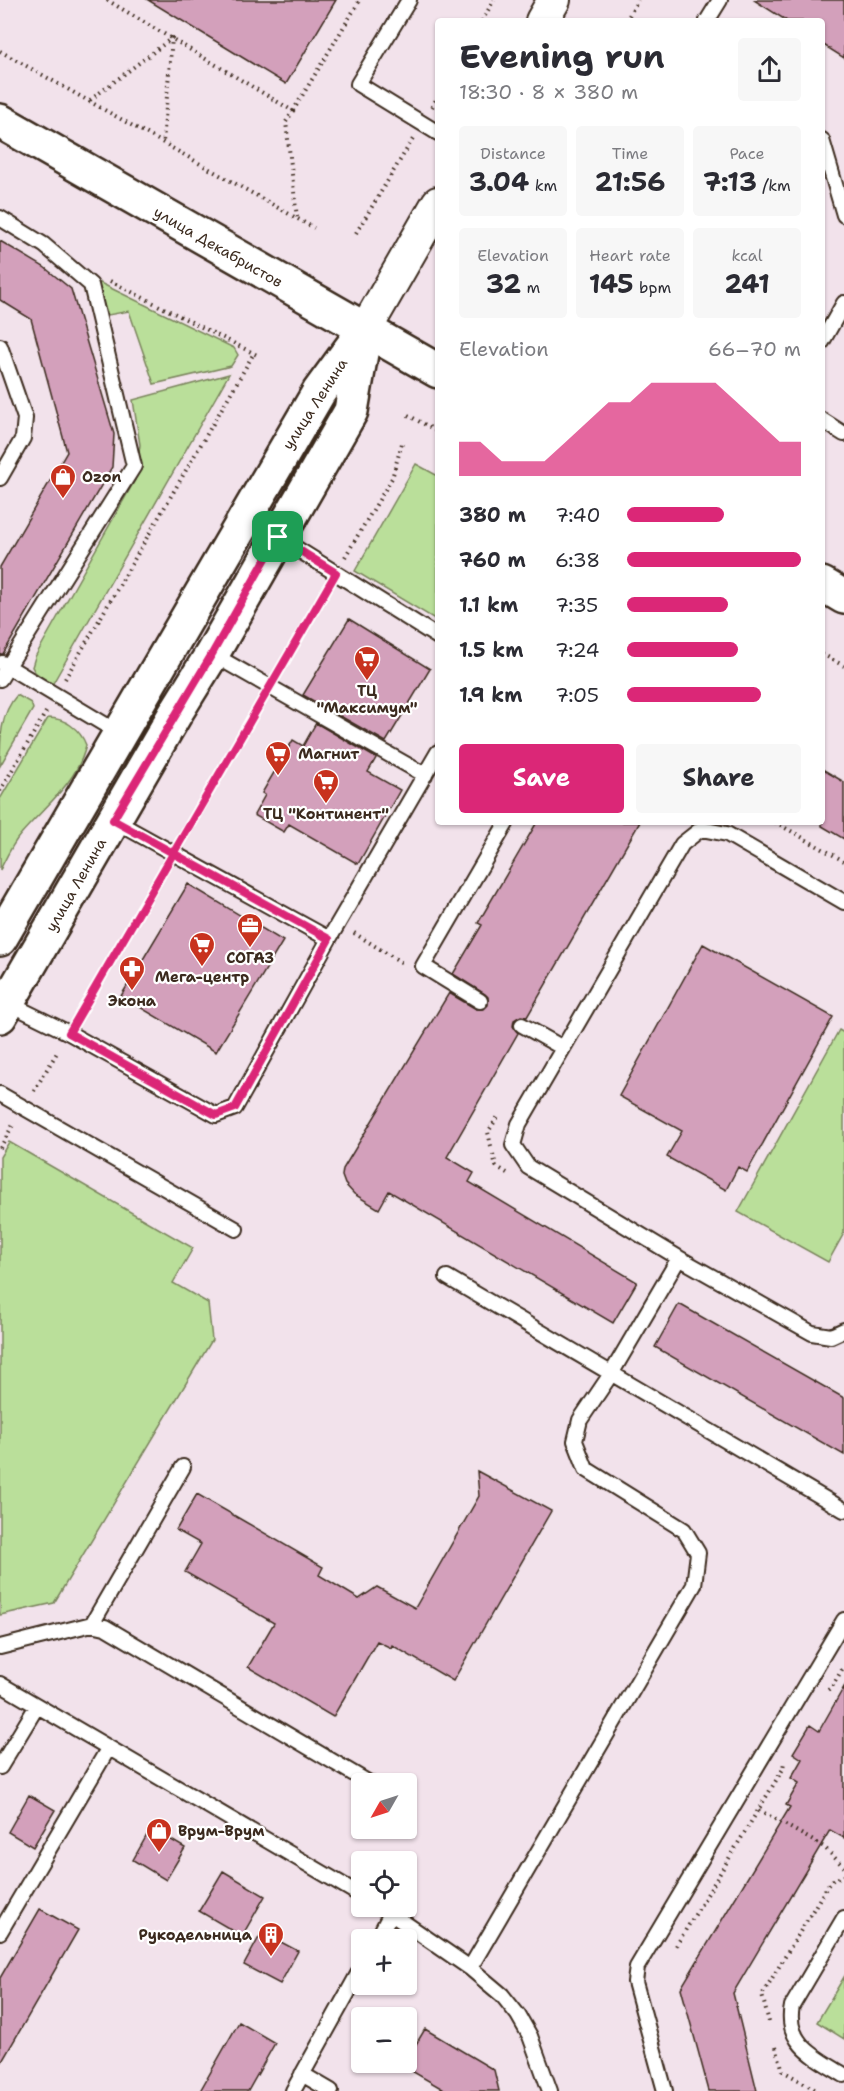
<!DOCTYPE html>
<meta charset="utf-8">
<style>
:root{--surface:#fff;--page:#f7f7f7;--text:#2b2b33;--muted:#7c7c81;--accent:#db2777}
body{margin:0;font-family:"Shantell Sans",sans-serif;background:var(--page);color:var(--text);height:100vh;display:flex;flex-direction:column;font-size:22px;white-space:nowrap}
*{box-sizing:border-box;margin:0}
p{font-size:20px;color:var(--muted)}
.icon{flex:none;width:33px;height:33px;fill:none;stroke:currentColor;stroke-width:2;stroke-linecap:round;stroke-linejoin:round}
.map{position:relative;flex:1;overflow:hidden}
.drawer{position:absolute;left:435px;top:18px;width:390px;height:807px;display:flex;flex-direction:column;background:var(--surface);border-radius:6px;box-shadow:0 2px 4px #0004}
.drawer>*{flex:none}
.needle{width:39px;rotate:231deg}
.buttons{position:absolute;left:351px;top:1773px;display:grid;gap:12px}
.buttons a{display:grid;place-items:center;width:66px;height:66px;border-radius:6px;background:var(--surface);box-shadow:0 2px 4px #0004;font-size:30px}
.pin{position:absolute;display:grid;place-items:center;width:51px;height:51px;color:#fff;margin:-26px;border-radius:12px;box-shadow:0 3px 9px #0006}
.round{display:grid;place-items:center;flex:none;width:63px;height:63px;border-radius:6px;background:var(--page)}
.headline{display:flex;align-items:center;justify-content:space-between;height:102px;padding:0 24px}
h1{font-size:33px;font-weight:700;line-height:45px}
.metrics{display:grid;grid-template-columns:repeat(3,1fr);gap:9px;height:102px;padding:6px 24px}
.metrics div{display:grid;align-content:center;border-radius:6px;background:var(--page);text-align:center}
.metrics b{font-size:26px;font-weight:700}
.metrics small{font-size:16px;font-weight:400}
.metrics p{font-size:16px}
.chart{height:168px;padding:12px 24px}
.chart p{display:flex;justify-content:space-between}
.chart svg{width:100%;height:108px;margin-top:6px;fill:var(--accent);opacity:.7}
.button{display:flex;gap:12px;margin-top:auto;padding:12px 24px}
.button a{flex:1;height:69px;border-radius:6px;background:var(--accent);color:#fff;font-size:24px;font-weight:700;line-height:69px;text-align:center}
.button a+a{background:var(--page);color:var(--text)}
ul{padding:0 24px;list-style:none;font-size:20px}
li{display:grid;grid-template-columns:96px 72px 1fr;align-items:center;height:45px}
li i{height:15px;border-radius:8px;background:var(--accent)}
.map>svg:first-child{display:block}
</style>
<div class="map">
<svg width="844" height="2091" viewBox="0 0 844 2091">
<rect width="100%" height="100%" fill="#f2e2eb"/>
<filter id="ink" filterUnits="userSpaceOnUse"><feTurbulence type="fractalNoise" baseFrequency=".0167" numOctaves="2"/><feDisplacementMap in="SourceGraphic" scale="12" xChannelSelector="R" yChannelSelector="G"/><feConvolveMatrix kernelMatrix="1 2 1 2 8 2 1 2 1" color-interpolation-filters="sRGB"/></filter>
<g filter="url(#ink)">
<path fill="#badf9a" stroke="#7a845c" stroke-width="1.5" d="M 92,279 L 234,348 L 238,355 L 231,366 L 154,384 L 129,311 L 108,315 Z
M 229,374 L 52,685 L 35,672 L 32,667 L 35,657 L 135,480 L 140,445 L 133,400 Z
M 416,464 L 438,476 L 438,621 L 355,571 Z
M 17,695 L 31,703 L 33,709 L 0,766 C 0,739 0,714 17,695 Z
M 48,718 C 65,718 80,729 86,745 C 78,782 44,807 21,834 C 12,844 6,858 0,870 L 0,799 Z
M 839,1030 L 844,1033 L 844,1233 L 828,1262 L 738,1212 Z
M 9,1142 L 193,1248 L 173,1283 L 208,1303 L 212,1340 L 54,1603 L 0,1615 L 0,1157 Z
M 844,1977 L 844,2039 L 817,2022 Z"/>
<path fill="#d3a0bb" stroke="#3b2a1e" stroke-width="1.5" d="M 148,0 L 336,0 L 286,84 Z
M 754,0 L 844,0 L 844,58 L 822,44 L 822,21 L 787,21 Z
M 0,241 L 44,267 L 71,289 L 114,434 L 112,467 L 3,654 L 0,654 L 0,567 L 67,452 L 31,319 L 0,300 Z
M 349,619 L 430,669 L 386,742 L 303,695 Z
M 316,723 L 376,758 L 368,772 L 400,790 L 358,864 L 289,824 L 284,832 L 254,815 L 265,795 L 262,793 L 293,740 L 303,746 Z
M 822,769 L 844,782 L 844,839 L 822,826 Z
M 537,822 L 640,822 L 527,1017 L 521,1016 L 514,1020 L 513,1026 L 518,1033 L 447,1157 L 474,1173 L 469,1182 L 637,1282 L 613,1323 L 389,1191 L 379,1209 L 354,1194 L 345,1184 L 342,1176 L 343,1169 L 449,993 L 476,1009 L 484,1009 L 488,1005 L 488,997 L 485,994 L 453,974 L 482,925 L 478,923 Z
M 188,884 L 283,941 L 216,1052 L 121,996 Z
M 703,944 L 833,1017 L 747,1172 L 738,1167 L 726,1190 L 667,1157 L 682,1131 L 619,1096 Z
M 679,1304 L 844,1398 L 844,1455 L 655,1347 Z
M 477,1471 L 551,1511 L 453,1681 L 392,1645 L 391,1648 L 377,1641 L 333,1717 L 248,1667 L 274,1623 L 185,1572 L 201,1544 L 176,1530 L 197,1494 L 323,1567 L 319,1575 L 359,1599 L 377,1587 L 415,1608 L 479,1496 Z
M 844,1687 L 844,1838 L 830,1830 L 733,1993 L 757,2091 L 709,2091 L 681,1988 L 790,1807 L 786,1805 L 799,1783 L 791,1778 L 802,1759 L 793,1753 L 810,1725 L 819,1731 Z
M 29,1795 L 55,1810 L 33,1847 L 8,1832 Z
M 151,1828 L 185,1848 L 166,1880 L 133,1860 Z
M 223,1871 L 265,1896 L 242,1936 L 199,1911 Z
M 40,1909 L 78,1930 L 0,2065 L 0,1978 Z
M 262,1932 L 298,1951 L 280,1984 L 244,1965 Z
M 239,2022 L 275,2043 L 248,2091 L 200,2091 Z
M 425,2029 L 494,2070 L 499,2091 L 446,2091 L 403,2066 Z"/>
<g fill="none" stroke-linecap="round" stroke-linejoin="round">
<defs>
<path id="service" d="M 409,0 L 358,84 L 438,133
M 707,21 L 720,0
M 822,140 L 844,215
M 0,218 L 44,245 L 91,285 L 134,466 L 0,679
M 822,342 L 844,303
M 0,346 L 25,418 L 23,438 L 0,478
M 822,420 L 844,434
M 278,537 L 438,637
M 212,654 L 425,775
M 2,663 L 119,733
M 844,902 L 727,834 L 701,829 L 682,844 L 519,1124 L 513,1145 L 528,1167 L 679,1258 L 812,1333 L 831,1336 L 844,1330
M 329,939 L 438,752
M 480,1001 L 423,966 L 507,822
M 8,1003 L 69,1033 L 216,1115 L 235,1108 L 329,939 L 113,820
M 522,1025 L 563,1048
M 0,1094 L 236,1229
M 447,1277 L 844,1510
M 92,1624 L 183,1467
M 0,1647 L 92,1624 L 105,1627 L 371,1784
M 0,1684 L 362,1896
M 0,1767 L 37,1706
M 380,1906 L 470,1968 L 502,1995 L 518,2015 L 530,2036 L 550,2091
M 844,1918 L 792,2006 C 784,2044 817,2058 844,2075
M 0,1932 L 108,1749
M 377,1940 L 391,1913
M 470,1968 L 694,1585 L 698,1553 L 684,1530 L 586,1469 L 575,1441 L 580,1420 L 611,1374 L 679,1258
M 302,2074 L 331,2091
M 293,2091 L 362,1967
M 665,2091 L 635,1982 L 637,1967 L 844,1620"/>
<path id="tertiary" d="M 542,21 L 554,0
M 365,330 L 438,203"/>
<path id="secondary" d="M 0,121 L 438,371
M 822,584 L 844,597
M 0,939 L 319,392 L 360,336
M 0,1016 L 178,709 L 212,654 L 351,411 L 365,330"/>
</defs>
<use href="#service" stroke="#3b2a1e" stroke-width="18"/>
<use href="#tertiary" stroke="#3b2a1e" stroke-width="36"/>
<use href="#secondary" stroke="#3b2a1e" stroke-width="38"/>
<path stroke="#3b2a1e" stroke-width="4" stroke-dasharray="1.5 4.5" stroke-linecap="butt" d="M 107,0 L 293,111 L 286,122 L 297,218
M 482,21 L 494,0
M 626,21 L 638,0
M 0,51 L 314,228
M 90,100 L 172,38 L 163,142
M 432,107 L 438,96
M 293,111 L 360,0
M 356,233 L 413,139
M 110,281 L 257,355
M 408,415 L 438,432
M 345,557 L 392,478 L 403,440
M 822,654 L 844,666
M 280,671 L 327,589
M 65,679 L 254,353
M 0,791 L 46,712
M 775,822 L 844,861
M 183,837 L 261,704
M 354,933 L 404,964
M 79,1016 L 165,870
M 34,1091 L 58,1051
M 491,1146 L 488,1132 L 499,1115
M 0,1148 L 13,1125
M 493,1154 L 496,1166 L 507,1173
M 828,1690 L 832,1687 L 844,1666
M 759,1810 L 824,1847 L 844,1867
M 676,1946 L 783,1769 L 784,1762
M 769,2022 L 762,1995 L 828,1885 L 833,1880 L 844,1876
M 776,2047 L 783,2071 L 818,2091"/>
<use href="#service" stroke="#fff" stroke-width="14"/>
<use href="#tertiary" stroke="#fff" stroke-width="32"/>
<use href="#secondary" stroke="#fff" stroke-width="33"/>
</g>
</g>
<g fill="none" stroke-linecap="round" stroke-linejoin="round" filter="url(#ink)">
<defs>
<path id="route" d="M 278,537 L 336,573 L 69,1033 L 216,1115 L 235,1108 L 329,939 L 113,820 L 212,654 L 278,537"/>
</defs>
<use href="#route" stroke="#fff" stroke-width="12"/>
<use href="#route" stroke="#db2777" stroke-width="8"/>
</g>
<defs>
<symbol id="shop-pin" viewBox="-11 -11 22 30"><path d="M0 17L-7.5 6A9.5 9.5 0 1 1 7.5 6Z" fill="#c8321e" stroke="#fff"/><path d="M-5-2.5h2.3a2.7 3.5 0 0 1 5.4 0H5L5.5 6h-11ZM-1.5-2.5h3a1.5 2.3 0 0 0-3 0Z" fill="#fff"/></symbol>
<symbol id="supermarket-pin" viewBox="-11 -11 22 30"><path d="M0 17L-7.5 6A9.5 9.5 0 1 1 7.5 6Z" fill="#c8321e" stroke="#fff"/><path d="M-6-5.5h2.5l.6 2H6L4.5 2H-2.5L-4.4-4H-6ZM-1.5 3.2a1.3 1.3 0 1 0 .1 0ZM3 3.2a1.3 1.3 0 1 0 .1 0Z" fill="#fff"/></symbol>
<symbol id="office-pin" viewBox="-11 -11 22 30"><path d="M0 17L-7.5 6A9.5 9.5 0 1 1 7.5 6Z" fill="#c8321e" stroke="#fff"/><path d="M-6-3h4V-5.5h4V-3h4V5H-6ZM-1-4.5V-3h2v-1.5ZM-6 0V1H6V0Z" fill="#fff"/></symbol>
<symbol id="pharmacy-pin" viewBox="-11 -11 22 30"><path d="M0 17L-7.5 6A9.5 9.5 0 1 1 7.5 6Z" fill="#c8321e" stroke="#fff"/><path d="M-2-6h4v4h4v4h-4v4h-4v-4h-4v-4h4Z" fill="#fff"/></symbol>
<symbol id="building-pin" viewBox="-11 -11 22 30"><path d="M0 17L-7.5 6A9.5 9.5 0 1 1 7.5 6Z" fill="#c8321e" stroke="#fff"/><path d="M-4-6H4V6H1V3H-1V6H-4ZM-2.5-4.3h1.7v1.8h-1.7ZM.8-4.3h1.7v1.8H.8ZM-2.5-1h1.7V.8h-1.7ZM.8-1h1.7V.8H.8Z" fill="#fff"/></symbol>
</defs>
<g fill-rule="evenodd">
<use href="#shop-pin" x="48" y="462" width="30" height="40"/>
<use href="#supermarket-pin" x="352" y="644" width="30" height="40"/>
<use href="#supermarket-pin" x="263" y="739" width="30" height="40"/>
<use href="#supermarket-pin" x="311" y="767" width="30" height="40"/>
<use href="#office-pin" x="235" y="911" width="30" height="40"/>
<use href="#supermarket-pin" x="187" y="930" width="30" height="40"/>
<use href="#pharmacy-pin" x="117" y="954" width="30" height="40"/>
<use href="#shop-pin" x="144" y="1816" width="30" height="40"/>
<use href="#building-pin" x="256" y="1920" width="30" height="40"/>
</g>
<g text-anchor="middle" stroke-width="4.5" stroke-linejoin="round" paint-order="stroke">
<g font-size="15" fill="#3b2a1e" stroke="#fff">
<text transform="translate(218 247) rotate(30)" y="5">улица Декабристов</text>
<text transform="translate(315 404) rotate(-57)" y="5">улица Ленина</text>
<text transform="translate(76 885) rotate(-60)" y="5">улица Ленина</text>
</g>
<g font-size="15" font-weight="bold" fill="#3b2a1e" stroke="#fff">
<text x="82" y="482" text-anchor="start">Ozon</text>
<text x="367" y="696">ТЦ<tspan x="367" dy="17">"Максимум"</tspan></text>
<text x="298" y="759" text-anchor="start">Магнит</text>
<text x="326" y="819">ТЦ "Континент"</text>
<text x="250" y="963">СОГАЗ</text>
<text x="202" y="982">Мега-центр</text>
<text x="132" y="1006">Экона</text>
<text x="178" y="1836" text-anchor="start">Врум-Врум</text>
<text x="252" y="1940" text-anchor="end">Рукодельница</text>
</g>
</g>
</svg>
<div class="buttons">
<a><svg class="needle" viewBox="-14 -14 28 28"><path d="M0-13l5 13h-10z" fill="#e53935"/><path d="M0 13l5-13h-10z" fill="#7c7c81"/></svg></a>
<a><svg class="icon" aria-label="locate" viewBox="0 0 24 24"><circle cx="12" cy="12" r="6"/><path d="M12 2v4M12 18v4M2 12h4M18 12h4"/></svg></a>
<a>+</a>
<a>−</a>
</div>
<div class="pin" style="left:278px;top:537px;background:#1e9e55"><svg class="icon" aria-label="arrive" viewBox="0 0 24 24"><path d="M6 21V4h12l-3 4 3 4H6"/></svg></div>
<section class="drawer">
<div class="headline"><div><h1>Evening run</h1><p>18:30 · 8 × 380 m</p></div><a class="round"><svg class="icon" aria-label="share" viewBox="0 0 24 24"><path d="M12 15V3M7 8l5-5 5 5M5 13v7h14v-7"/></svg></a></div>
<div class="metrics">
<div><p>Distance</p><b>3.04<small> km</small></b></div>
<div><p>Time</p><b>21:56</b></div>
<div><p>Pace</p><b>7:13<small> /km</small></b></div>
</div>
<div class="metrics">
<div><p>Elevation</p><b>32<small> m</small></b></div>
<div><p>Heart rate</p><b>145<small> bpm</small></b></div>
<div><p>kcal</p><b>241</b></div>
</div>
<div class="chart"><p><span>Elevation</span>66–70 m</p>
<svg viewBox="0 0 160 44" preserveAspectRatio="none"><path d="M0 44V30L10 30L20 38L30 38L40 38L50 30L60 22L70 14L80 14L90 6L100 6L110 6L120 6L130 14L140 22L150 30L160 30V44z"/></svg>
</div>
<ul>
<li><b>380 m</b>7:40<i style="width:56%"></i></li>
<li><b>760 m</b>6:38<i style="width:100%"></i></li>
<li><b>1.1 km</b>7:35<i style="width:58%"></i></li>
<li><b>1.5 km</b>7:24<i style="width:64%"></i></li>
<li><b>1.9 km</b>7:05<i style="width:77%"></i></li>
</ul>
<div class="button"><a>Save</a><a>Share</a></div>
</section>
</div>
